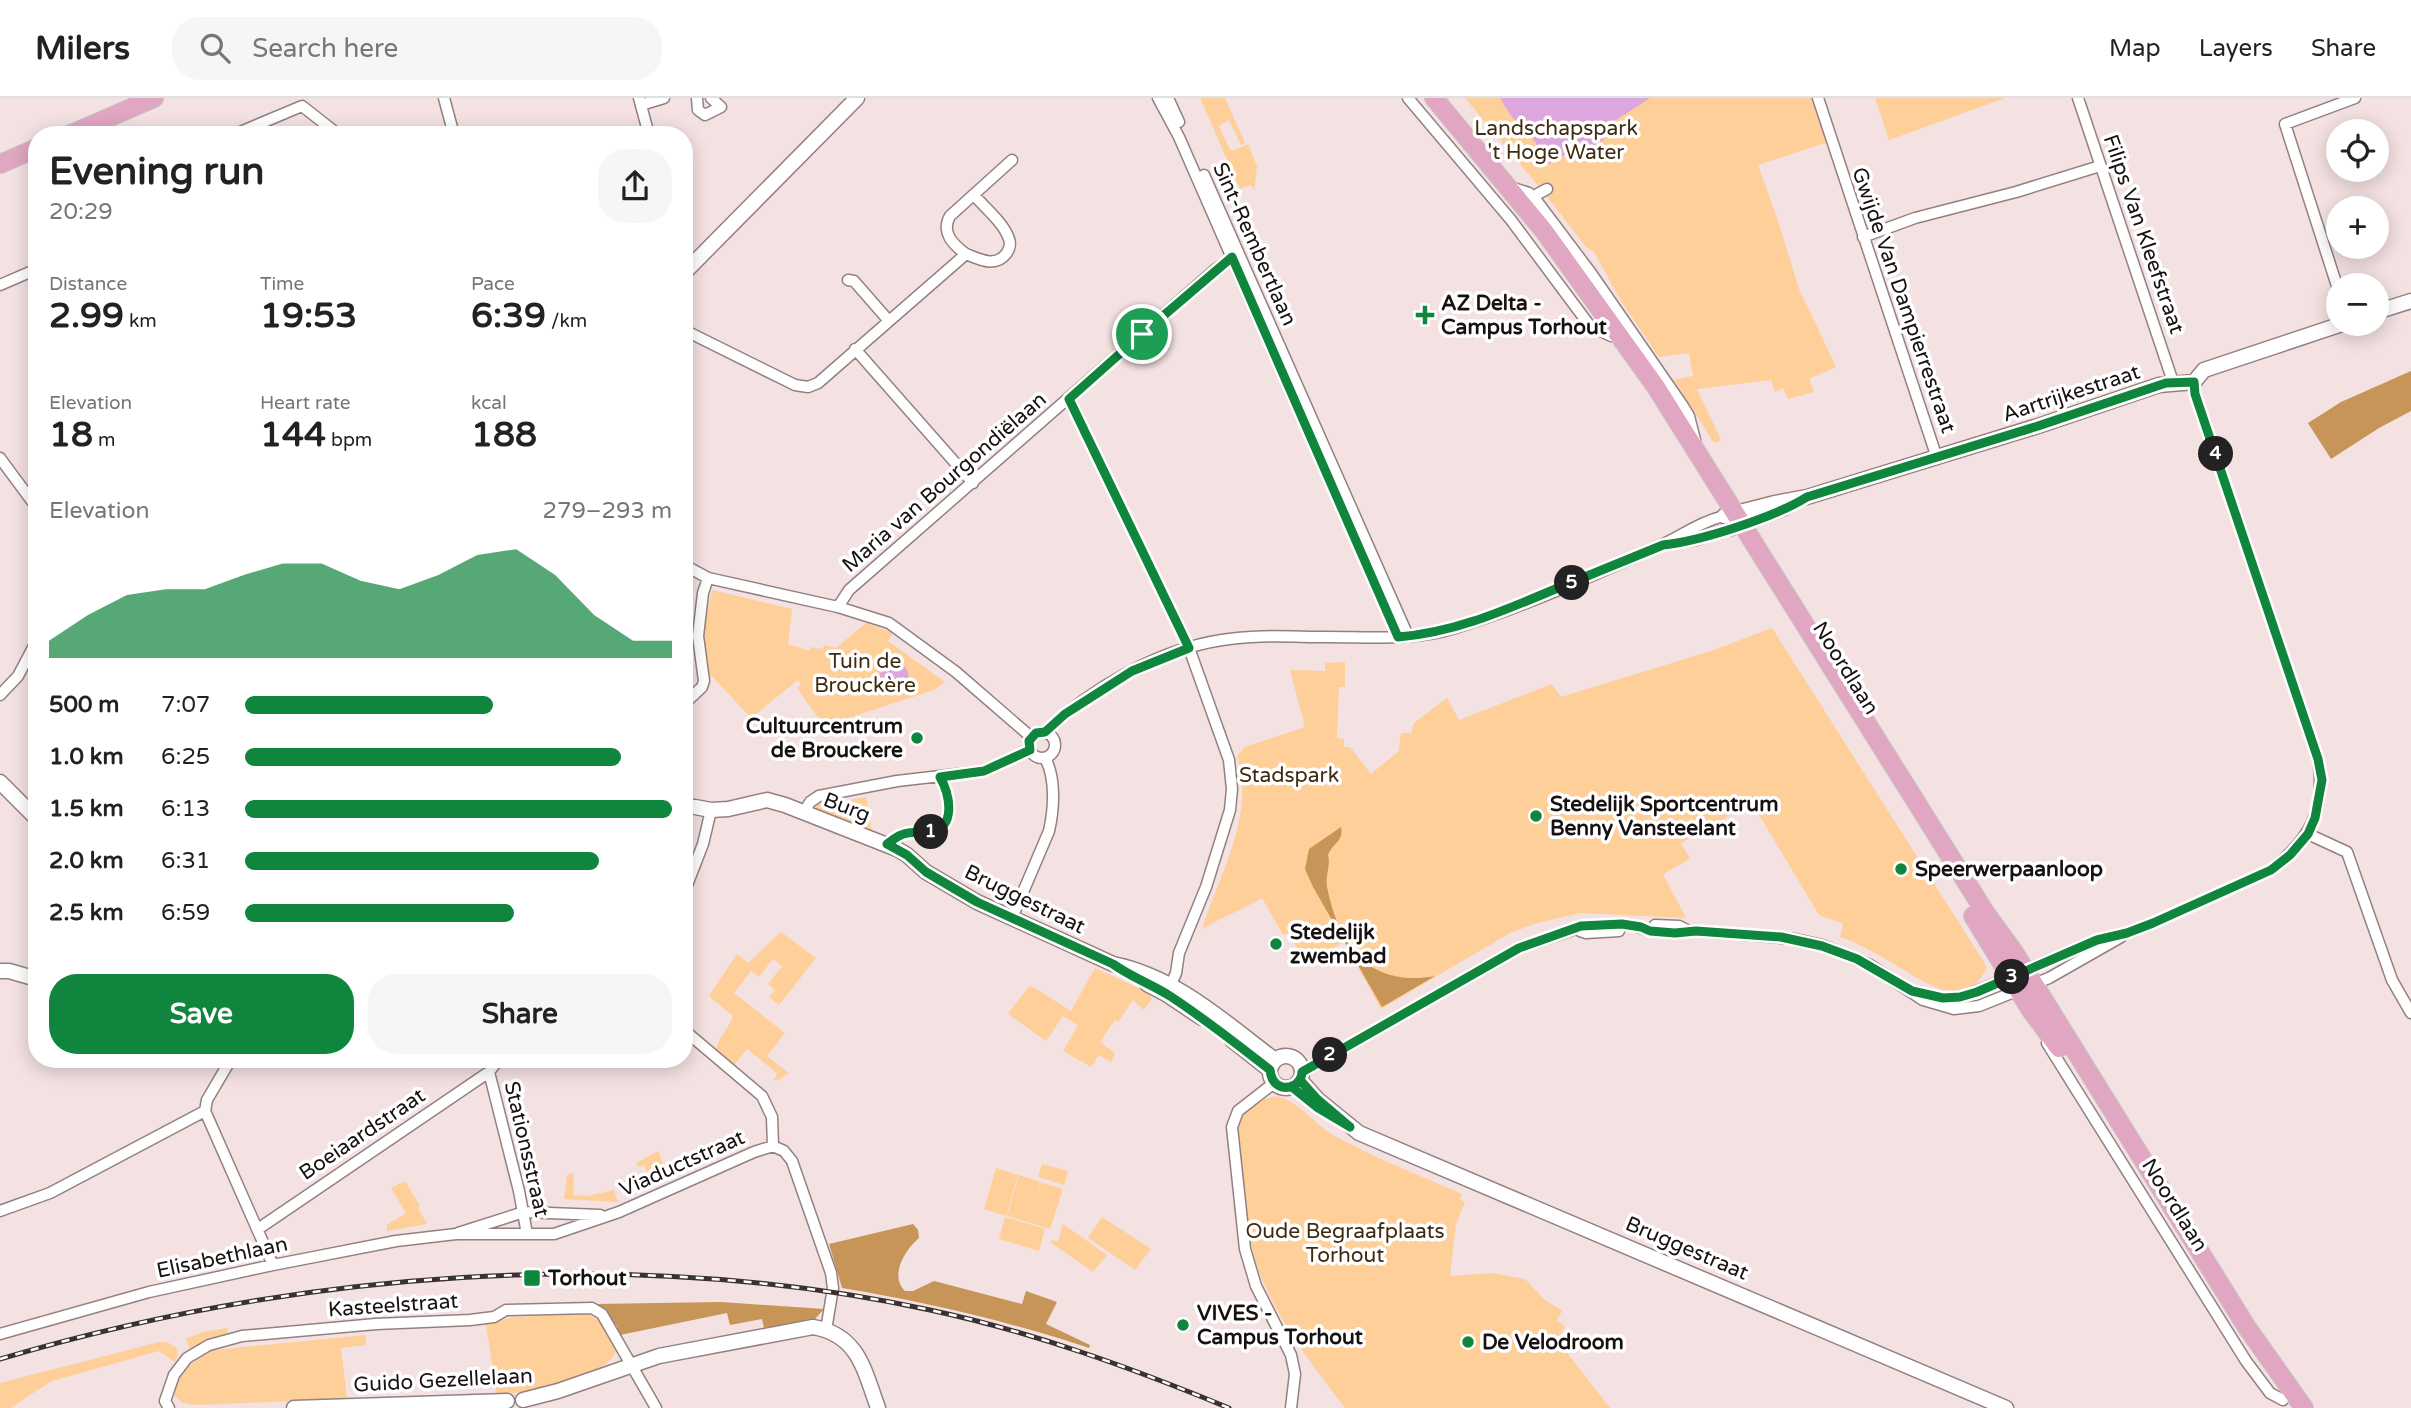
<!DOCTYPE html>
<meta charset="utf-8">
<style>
:root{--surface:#fff;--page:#f6f6f6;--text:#222;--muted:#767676;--line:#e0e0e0;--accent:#0f853e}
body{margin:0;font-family:"Varela Round",sans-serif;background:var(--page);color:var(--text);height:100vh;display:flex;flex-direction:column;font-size:26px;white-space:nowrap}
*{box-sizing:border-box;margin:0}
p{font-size:23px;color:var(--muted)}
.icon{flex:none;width:38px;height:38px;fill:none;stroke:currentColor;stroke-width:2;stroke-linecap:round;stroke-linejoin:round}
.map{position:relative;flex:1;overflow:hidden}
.panel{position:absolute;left:28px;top:28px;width:665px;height:942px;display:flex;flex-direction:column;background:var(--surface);border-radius:28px;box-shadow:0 4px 18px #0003}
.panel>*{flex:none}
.buttons{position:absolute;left:2326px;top:21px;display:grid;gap:14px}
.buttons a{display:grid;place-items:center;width:63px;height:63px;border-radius:50%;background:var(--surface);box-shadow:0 4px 18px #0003;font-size:35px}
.pin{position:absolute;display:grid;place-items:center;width:60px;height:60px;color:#fff;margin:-30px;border:4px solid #fff;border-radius:50%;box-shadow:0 2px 7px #0007}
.km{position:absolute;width:35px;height:35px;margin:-18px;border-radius:50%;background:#222;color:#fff;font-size:19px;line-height:35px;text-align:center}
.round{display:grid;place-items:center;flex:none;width:74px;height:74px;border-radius:28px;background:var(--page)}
.headline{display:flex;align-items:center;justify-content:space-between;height:119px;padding:0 21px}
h1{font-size:38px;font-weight:800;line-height:52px}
.metrics{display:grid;grid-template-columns:repeat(3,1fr);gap:10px;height:119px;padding:7px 21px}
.metrics div{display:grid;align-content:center}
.metrics b{font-size:35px;font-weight:800}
.metrics small{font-size:19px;font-weight:400}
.metrics p{font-size:19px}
.chart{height:196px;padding:14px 21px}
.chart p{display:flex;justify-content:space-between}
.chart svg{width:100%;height:126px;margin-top:7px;fill:var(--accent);opacity:.7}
.cta{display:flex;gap:14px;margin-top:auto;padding:14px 21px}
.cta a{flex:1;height:80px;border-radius:28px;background:var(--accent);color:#fff;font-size:28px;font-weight:800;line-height:80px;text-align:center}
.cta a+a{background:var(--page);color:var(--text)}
ul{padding:0 21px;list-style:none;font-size:23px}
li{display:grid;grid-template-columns:112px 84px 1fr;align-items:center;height:52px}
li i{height:18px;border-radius:9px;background:var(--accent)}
header{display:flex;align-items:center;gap:42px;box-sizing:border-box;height:98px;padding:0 35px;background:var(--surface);border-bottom:2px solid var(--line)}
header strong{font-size:33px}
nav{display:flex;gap:38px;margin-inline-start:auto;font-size:24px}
.search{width:490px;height:63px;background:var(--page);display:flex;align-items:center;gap:18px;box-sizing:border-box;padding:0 24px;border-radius:28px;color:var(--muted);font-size:26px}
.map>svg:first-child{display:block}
</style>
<header>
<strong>Milers</strong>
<div class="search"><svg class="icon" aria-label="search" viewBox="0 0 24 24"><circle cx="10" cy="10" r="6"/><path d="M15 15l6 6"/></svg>Search here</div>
<nav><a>Map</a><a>Layers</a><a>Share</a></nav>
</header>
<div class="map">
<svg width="2411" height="1310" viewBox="0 0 2411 1310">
<rect width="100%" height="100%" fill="#f4e1e1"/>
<path fill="#fecf98" d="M 1200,0 L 1225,0 L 1245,45 L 1241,47 L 1229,22 L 1219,28 L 1230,52 L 1235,52 L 1248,46 L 1257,68 L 1254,93 L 1251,87 L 1240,91 Z
M 1465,0 L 1813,0 L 1828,44 L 1758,67 L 1779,126 L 1799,191 L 1836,269 L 1809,281 L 1814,294 L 1788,301 L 1783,290 L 1775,294 L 1771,282 L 1697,291 L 1721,342 L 1714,345 L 1674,282 L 1693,278 L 1689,255 L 1659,259 L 1621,203 L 1594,154 L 1586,149 L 1546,97 Z
M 1875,0 L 2005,0 L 1889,42 Z
M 712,492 L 792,511 L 788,546 L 810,553 L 811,549 L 821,551 L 825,547 L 836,550 L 866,525 L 893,535 L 888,543 L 945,584 L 934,592 L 824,628 L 797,590 L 801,587 L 798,582 L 751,620 L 712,578 L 707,580 L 703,535 Z
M 1772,530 L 1987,869 C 1967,913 1928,887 1899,869 C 1880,858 1861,846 1840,839 L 1843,826 L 1819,817 L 1752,705 L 1681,745 L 1690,761 L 1663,776 L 1686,820 L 1581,815 L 1537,825 L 1510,835 L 1381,911 L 1344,844 L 1306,866 L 1288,835 L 1283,837 L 1262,800 C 1242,812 1222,819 1202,831 C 1219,778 1256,715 1237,658 L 1245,649 L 1305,629 L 1290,572 L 1325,573 L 1325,565 L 1345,564 L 1345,589 L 1339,589 L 1337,640 L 1344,641 L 1344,649 L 1350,649 L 1371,676 L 1399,653 L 1401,635 L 1411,635 L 1414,625 L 1447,600 L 1459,622 L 1552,586 L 1561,599 L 1711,553 Z
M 866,699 L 872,734 L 816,712 L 816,704 L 826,700 L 828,706 Z
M 781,834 L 816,860 L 779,907 L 769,899 L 775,892 L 768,886 L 782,868 L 773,861 L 759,879 L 751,873 L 734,895 L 785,935 L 767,958 L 789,975 L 776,983 L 773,981 L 776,979 L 777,975 L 747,951 L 735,966 L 716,955 C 715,943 729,931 733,918 L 709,898 L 737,856 L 748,865 Z
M 1095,870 L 1147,894 L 1152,900 L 1144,912 L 1133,902 L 1118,924 L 1115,922 L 1100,944 L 1115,955 L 1111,964 L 1099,957 L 1091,969 L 1063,953 L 1078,927 L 1063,918 L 1046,943 L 1008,916 L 1030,887 L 1071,913 Z
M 1275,998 C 1298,1002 1313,1025 1333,1037 C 1374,1060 1419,1077 1462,1096 L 1460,1102 L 1465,1104 L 1456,1126 L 1450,1178 L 1492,1175 L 1525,1181 L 1544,1201 L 1562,1213 L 1557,1222 L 1565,1228 L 1557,1242 L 1610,1310 L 1345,1310 C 1304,1256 1260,1201 1248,1133 C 1241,1100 1240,1066 1237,1032 C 1242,1009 1253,1005 1275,998 Z
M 658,1053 L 667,1075 L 651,1083 L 644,1067 L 639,1069 L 636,1065 Z
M 1042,1066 L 1068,1073 L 1064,1087 L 1038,1079 Z
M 996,1070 L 1018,1077 L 1006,1118 L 984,1111 Z
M 574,1075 L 573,1097 L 588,1098 L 614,1092 L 618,1104 L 564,1101 L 567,1077 Z
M 1019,1077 L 1040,1084 L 1036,1102 L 1041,1084 L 1063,1091 L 1050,1131 L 1007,1118 Z
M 405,1083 L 420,1108 L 418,1110 L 427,1126 L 387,1133 L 387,1127 L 406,1115 L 391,1090 Z
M 1005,1119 L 1045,1131 L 1039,1153 L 999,1141 Z
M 1102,1119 L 1151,1151 L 1135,1172 L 1088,1140 Z
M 1063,1126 L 1107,1157 L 1093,1174 L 1050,1144 L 1052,1142 L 1058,1143 Z
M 588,1216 L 600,1223 L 616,1252 C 611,1280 522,1295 497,1297 L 486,1226 L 514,1219 Z
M 227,1230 L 228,1238 L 191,1253 L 186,1241 L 203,1234 Z
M 366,1237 L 366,1247 L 341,1250 L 347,1301 L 196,1307 L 183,1305 L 174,1297 C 175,1276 195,1262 213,1252 Z
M 159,1244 L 167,1244 L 176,1249 L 178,1256 L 175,1264 L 159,1253 L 52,1283 L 10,1310 L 0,1310 L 0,1285 Z"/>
<path fill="#c79558" d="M 2411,273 L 2411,313 L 2379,330 L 2331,361 L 2308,325 L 2341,304 Z
M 1341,729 C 1344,744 1332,745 1328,757 C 1331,767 1325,778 1327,789 C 1339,849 1370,890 1435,878 L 1382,909 L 1313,789 L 1305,771 L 1309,751 Z
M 913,1126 L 918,1132 L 919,1140 C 905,1152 889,1177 905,1193 L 913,1193 L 934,1183 L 1022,1206 L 1026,1193 L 1057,1204 L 1046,1226 L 1090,1247 L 1089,1250 C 1008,1223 926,1204 842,1190 L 829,1146 Z
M 721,1204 L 824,1211 L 815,1221 L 764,1230 L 762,1221 L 730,1227 L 727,1215 L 620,1237 L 617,1228 L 596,1206 Z"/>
<path fill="#dda6de" d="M 1500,0 L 1650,0 L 1613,24 L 1603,42 L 1584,54 L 1561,58 L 1549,66 L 1531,38 L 1511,18 Z
M 895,562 C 905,567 910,572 908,583 L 899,585 L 894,592 L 884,593 L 878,588 L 876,579 Z"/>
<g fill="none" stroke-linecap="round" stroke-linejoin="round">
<defs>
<path id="minor" d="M 444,0 L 454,37
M 639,0 L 649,37
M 697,0 L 698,12 L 705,17 L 721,9 L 711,0
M 1158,0 L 1179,39 L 1398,539
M 1168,0 L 1179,24
M 1408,0 L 1511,122 L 1590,228 L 1611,238
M 1818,0 L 1937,360
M 2078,0 L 2173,284
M 641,7 L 664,0
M 233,37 L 302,8 L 339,37
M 1204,77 L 1408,538
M 1510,89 L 1529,95 L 1536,102 L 1591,175 L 1683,308 L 1689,318 L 1695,342
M 1532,99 L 1547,91
M 1863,139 L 1915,120 L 2016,94 L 2100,68
M 966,156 C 952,146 941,134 950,118 L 1012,62
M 848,182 L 854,183 L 889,223
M 0,187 L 37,171
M 2338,191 L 2285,26 L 2355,0
M 684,232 L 795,287 L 808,289 L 818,285 L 966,156 C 979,161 995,170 1006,156 C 1009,152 1011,146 1009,141 C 1004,125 985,110 974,97
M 855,251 L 973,385
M 1069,301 L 1189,550 L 1229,662 L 1232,691 L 1230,712 L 1206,789 L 1179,855 L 1176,875 L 1168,893
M 0,360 L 37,410
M 1666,446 L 1696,442 L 1731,430
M 684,467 L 708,480 L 838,509 L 889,525 L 956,574 L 1031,639
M 838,509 L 849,492 L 1216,171 L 1237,157
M 0,597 L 18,578 L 37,542
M 684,606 L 702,589 L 704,583 L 698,538 L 703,495 L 708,480
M1029 647a13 13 0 1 1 26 0a13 13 0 1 1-26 0Z
M 1045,634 C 1092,590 1157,552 1222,542 C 1257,536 1293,539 1328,539 C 1370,539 1414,543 1455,530 C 1524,509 1591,478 1657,449 C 1680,439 1699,424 1724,418
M 804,714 L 810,704 L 819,698 L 897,683 L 984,673 L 1030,652
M 2308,736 L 2347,754 L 2392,882 L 2411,915
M 887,746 C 891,743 896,739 901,737 C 910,733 920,735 929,734 C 957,731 950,697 940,679
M 684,795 L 703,746 L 711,712
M 1012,820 L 1049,733 C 1054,711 1056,680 1045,660
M 1655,827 L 1679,828 L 1689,833
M 1580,833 L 1586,835 L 1619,833
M 1912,893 L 1943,900 L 1965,898 L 2097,842 L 2127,835 L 2153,825 L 2271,772 C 2311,740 2326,712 2318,661 L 2195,296 L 2194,284
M 684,932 L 762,998 L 772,1019 L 773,1048
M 2047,945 L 2246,1263 L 2270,1295 L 2283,1302
M 489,974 L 519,1093 L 527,1136
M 1302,974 L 1519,850 L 1581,829 L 1631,827 L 1650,833 L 1675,835 L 1696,833 L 1795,841 L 1822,847 L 1870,867 L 1923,902 L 1954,911 L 1979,908 L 2049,880 L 2121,839
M 1274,985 L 1238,1013 L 1232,1029 L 1245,1151 L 1256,1188 L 1291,1257 L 1295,1276 L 1291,1310
M 205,1013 L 273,1167
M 205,1013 L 207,1002 L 231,961
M 773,1048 L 784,1053 L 792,1063 L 831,1175 L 833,1190 L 826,1232
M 0,1113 L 50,1095 L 205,1013
M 258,1131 L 489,974 L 495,966 L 502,961
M 458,1135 L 524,1114 L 600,1117
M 0,1236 L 149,1194 L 273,1167 L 396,1143 L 456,1136 L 554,1136 L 619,1114 L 754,1054 L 773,1048
M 169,1310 L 165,1303 L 174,1277 L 187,1260 L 209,1247 L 242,1238 L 376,1226 L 470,1222 L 494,1219 L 506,1212 L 592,1210 L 602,1216 L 656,1310"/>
<path id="tertiary" d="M 684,175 L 857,0
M 2376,214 L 2411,203
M 1724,418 L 1775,405 L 1807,399 L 2038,328 L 2159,287 L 2194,284 L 2204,272 L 2342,226
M 1731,430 L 1784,410
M 0,684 L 37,721
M 695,709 L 711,712 L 728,711 L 767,702 L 785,707 L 897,751 L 907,757 L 926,774 L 977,804 L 1113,866 C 1175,878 1226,925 1275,962
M 0,873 L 9,873 L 37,881
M 1147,886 L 1166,896 L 1202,920
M 1232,942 L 1270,972
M1270 974a16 16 0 1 1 32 0a16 16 0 1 1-32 0Z
M 1300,982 L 1317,1001 L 1359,1035 L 2006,1310
M 523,1302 L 558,1293 L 659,1258 L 813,1229 C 859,1237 864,1272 878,1310
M 294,1310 L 507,1303"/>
<path id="primary" d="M 1434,0 L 1544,133 L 1656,289 L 1985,814 L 2014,854 L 2246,1228 L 2304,1310
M 69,37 L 154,0
M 0,66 L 37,50
M 1973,818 L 2030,911 L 2059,950"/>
</defs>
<use href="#minor" stroke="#938181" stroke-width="13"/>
<use href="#tertiary" stroke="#938181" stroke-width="17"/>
<use href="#primary" stroke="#c7c6c6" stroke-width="20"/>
<use href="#minor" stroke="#fff" stroke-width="10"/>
<use href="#tertiary" stroke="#fff" stroke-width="14"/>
<use href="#primary" stroke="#e1a6c2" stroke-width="18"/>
<defs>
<path id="rail" d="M 0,1261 C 294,1174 629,1147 930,1212 C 1033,1234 1132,1270 1229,1310"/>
</defs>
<use href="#rail" stroke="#3a3232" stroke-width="5"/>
<use href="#rail" stroke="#fff" stroke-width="2.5" stroke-dasharray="8" stroke-linecap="butt"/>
</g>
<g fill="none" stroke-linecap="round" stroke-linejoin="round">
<defs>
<path id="route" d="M 1142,236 L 1069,301 L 1189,550 L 1132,573 L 1065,616 L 1045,634 L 1036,635 L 1029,643 L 1030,652 L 984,673 L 940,679 C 950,697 957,731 929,734 C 920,735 910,733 901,737 C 896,739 891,743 887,746 L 907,757 L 926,774 L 977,804 L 1113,866 C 1131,879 1151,886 1170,898 C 1205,921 1237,946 1270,972 C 1272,990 1288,995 1300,982 L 1317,1001 L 1350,1029 L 1318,1010 L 1292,989 C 1298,985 1302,981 1302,974 L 1519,850 L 1581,828 L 1622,826 L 1641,829 L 1650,833 L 1675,835 L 1696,833 L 1781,839 L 1822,848 L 1857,861 L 1912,893 L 1943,900 L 1960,899 L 1977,894 L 2097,842 L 2127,835 L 2153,825 L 2271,772 L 2290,757 L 2308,736 L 2315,720 L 2322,682 L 2318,661 L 2195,296 L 2194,284 L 2166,285 L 2038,328 L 1807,399 C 1775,419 1701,443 1663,447 C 1627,462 1590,477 1553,492 C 1503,513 1453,535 1398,539 L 1232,159 L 1142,236"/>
</defs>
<use href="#route" stroke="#fff" stroke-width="14"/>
<use href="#route" stroke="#0f853e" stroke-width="9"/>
</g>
<g fill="#0f853e" stroke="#fff" stroke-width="2.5">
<path d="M1421.5 206.5h7v7h7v7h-7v7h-7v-7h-7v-7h7z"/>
<circle cx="917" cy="640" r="7"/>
<circle cx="1536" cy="718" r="7"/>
<circle cx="1901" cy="771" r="7"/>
<circle cx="1276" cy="846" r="7"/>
<rect x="523" y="1171" width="18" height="18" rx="3.5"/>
<circle cx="1183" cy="1227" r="7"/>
<circle cx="1468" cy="1244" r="7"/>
</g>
<g text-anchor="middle" stroke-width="7" stroke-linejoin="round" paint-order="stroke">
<g font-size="21" fill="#402b10" stroke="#fff">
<text x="1556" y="37">Landschapspark<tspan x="1556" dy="24">'t Hoge Water</tspan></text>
<text x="865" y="570">Tuin de<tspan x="865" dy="24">Brouckère</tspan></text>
<text x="1289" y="684">Stadspark</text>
<text x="1345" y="1140">Oude Begraafplaats<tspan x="1345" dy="24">Torhout</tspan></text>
</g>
<g font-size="21" fill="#171111" stroke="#fff">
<text transform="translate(2144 136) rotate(71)" y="7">Filips Van Kleefstraat</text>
<text transform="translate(1255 146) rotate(66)" y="7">Sint-Rembertlaan</text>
<text transform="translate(1904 202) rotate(71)" y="7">Gwijde Van Dampierrestraat</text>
<text transform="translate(2071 295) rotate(-18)" y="7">Aartrijkestraat</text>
<text transform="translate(944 384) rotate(-41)" y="7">Maria van Bourgondiëlaan</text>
<text transform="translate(1846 570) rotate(58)" y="7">Noordlaan</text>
<text transform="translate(847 709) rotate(21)" y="7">Burg</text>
<text transform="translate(1025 801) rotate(26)" y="7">Bruggestraat</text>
<text transform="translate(362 1036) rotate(-34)" y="7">Boeiaardstraat</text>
<text transform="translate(527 1051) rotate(77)" y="7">Stationsstraat</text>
<text transform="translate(682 1065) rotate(-24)" y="7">Viaductstraat</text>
<text transform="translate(2175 1107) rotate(58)" y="7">Noordlaan</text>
<text transform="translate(1687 1150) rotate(23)" y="7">Bruggestraat</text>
<text transform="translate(222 1159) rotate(-12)" y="7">Elisabethlaan</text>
<text transform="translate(393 1207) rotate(-4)" y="7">Kasteelstraat</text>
<text transform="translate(443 1282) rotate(-3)" y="7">Guido Gezellelaan</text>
</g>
<g font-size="21" font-weight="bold" fill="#171111" stroke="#fff" text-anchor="start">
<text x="1441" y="212">AZ Delta -<tspan x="1441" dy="24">Campus Torhout</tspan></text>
<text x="903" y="635" text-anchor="end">Cultuurcentrum<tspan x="903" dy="24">de Brouckere</tspan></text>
<text x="1550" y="713">Stedelijk Sportcentrum<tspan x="1550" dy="24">Benny Vansteelant</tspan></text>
<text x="1915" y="778">Speerwerpaanloop</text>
<text x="1290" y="841">Stedelijk<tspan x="1290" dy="24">zwembad</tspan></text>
<text x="548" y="1187">Torhout</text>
<text x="1197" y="1222">VIVES -<tspan x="1197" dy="24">Campus Torhout</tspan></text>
<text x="1482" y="1251">De Velodroom</text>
</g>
</g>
</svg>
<div class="buttons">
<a><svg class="icon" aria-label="locate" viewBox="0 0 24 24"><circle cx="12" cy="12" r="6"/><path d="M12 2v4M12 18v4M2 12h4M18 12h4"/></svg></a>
<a>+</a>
<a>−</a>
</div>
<div class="pin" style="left:1142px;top:236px;background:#1e9e55"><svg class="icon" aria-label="arrive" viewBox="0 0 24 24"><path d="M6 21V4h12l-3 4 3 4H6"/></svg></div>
<b class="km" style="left:931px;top:734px">1</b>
<b class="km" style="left:1330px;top:957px">2</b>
<b class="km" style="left:2012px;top:879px">3</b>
<b class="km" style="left:2216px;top:356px">4</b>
<b class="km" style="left:1572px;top:485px">5</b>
<section class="panel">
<div class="headline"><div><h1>Evening run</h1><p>20:29</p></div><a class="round"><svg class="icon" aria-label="share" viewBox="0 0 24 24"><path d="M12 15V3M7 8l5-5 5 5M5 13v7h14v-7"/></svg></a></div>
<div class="metrics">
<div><p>Distance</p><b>2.99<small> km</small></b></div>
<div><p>Time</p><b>19:53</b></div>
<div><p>Pace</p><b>6:39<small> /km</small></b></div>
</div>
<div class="metrics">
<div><p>Elevation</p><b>18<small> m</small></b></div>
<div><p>Heart rate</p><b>144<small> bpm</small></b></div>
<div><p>kcal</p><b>188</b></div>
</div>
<div class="chart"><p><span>Elevation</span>279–293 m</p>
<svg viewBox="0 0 160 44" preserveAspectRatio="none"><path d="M0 44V38L10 29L20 22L30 20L40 20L50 15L60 11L70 11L80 17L90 20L100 15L110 8L120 6L130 15L140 29L150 38L160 38V44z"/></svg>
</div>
<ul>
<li><b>500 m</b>7:07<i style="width:58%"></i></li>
<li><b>1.0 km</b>6:25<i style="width:88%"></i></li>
<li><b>1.5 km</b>6:13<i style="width:100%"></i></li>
<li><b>2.0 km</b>6:31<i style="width:83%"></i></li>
<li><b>2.5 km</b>6:59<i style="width:63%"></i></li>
</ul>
<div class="cta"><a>Save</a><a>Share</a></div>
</section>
</div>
